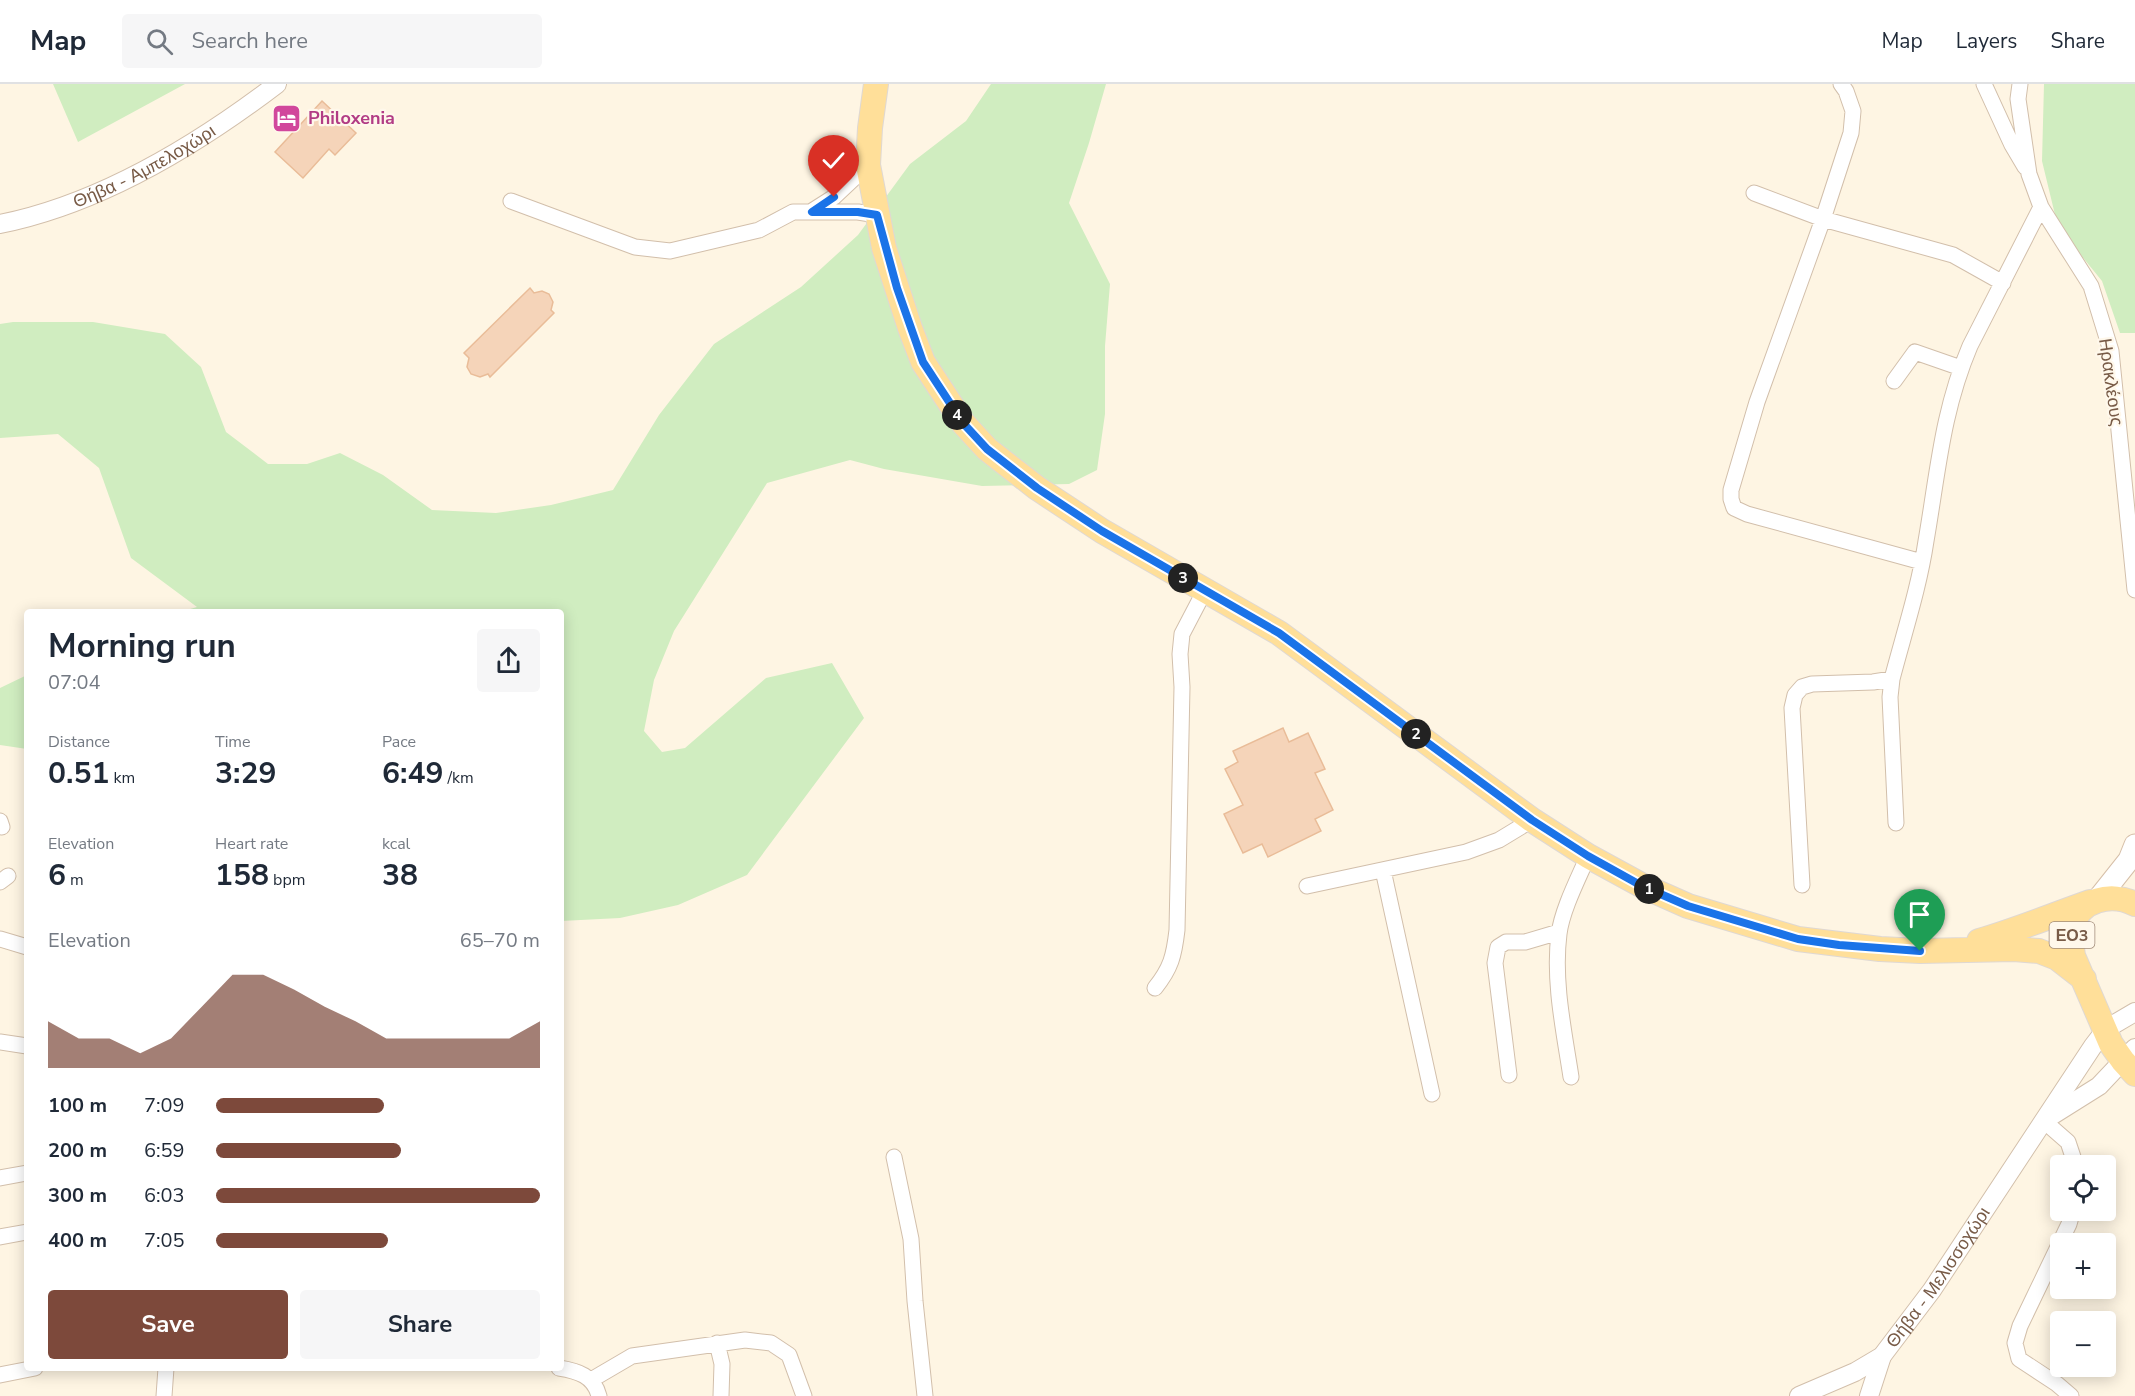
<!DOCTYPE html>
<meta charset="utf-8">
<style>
:root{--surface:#fff;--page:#f6f6f7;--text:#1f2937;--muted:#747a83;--line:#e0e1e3;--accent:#7d493b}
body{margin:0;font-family:"Nunito Sans",sans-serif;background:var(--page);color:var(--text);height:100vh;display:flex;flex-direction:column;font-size:22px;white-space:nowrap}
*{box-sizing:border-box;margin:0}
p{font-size:20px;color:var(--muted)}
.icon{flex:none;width:33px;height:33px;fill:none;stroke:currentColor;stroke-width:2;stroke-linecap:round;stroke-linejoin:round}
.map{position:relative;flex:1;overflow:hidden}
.side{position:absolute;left:24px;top:525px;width:540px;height:762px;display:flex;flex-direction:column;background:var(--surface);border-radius:6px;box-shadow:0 3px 15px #0003}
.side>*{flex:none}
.fabs{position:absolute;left:2050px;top:1071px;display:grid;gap:12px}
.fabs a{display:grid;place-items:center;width:66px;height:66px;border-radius:6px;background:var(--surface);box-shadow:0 3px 15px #0003;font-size:30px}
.pin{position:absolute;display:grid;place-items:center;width:51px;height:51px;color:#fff;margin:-62px -26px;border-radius:50% 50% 50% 0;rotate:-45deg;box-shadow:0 0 6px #0007}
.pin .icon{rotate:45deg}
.km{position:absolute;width:30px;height:30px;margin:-15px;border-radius:50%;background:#222;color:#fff;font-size:16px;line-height:30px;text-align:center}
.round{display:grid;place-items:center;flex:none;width:63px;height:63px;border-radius:6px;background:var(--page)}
.headline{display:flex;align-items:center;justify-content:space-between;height:102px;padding:0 24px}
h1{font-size:33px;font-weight:700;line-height:45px}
.figures{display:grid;grid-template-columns:repeat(3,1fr);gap:9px;height:102px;padding:6px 24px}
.figures div{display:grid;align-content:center}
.figures b{font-size:30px;font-weight:700}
.figures small{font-size:16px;font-weight:400}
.figures p{font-size:16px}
.chart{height:168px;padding:12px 24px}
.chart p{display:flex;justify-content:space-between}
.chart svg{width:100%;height:108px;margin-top:6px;fill:var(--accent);opacity:.7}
.cta{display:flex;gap:12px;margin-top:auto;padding:12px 24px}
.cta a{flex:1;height:69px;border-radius:6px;background:var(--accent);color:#fff;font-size:24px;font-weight:700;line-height:69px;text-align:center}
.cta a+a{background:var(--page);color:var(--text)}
ul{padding:0 24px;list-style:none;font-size:20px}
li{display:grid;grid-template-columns:96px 72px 1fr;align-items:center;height:45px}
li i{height:15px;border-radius:8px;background:var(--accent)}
header{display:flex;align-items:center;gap:36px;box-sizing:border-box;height:84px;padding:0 30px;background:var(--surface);border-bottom:2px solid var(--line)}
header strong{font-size:28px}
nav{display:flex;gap:33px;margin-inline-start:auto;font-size:21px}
.search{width:420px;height:54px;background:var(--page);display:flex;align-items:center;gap:15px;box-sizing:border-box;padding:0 21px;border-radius:6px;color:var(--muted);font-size:22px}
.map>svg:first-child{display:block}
</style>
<header>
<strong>Map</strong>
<div class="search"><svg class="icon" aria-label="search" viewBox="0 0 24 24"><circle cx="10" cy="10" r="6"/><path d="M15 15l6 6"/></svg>Search here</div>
<nav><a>Map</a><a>Layers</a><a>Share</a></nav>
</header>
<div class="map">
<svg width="2135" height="1312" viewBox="0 0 2135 1312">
<rect width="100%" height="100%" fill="#fef5e3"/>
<path fill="#d0edc0" d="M 53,0 L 185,0 L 78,58 Z
M 991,0 L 1106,0 L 1089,59 L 1069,119 L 1110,200 L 1105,262 L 1105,330 L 1097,386 L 1069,400 L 982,402 L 884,385 L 850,376 L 767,399 L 674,547 L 654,596 L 644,647 L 662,668 L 685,664 L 766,594 L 832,579 L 864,634 L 747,791 L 678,821 L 620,834 L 561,837 L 561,528 L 180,528 L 197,523 L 131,474 L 99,384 L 58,350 L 0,354 L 0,240 L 13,238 L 93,238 L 165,250 L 201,283 L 226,348 L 268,380 L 307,380 L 340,369 L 383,391 L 432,426 L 496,429 L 551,421 L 613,406 L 659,331 L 714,260 L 801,203 L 858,151 L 910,80 L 966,37 Z
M 2044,0 L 2135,0 L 2135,249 L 2120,249 L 2102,197 L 2058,143 L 2042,77 Z
M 27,591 L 27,665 L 0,661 L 0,604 Z"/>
<path fill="#f5d4b9" stroke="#e9bc98" stroke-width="1.5" d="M 322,17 L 356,49 L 335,71 L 329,65 L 303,94 L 275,68 Z
M 530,204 L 534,209 L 542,207 L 549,210 L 553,218 L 551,226 L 554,229 L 490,293 L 488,290 L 480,293 L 471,290 L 467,283 L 469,274 L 464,269 Z
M 1283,644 L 1289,658 L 1308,649 L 1325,685 L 1315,689 L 1333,726 L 1315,735 L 1321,747 L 1268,773 L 1262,760 L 1243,769 L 1224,730 L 1243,721 L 1225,685 L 1238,678 L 1233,667 Z"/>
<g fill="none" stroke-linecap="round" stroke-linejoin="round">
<defs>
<path id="minor" d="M 1841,0 L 1846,7 L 1853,27 L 1851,49 L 1823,135 L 1757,318 L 1731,406 L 1731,415 L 1734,424 L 1747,430 L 1922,478
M 1984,0 L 2012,61 L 2025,83
M 2020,0 L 2018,15 L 2029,90 L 2041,123 L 2091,202 L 2111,267 L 2135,506
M 1754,109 L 1823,135 L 1953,171 L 2003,199
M 511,117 L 635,163 L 670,167 L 759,146 L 793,128 L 858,128 L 877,131
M 812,127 L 834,113 L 868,81
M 1894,297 L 1915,268 L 1961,284
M 0,737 L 2,743
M 1896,739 L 1890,613 L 1892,595 C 1904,549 1919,504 1926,457 C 1938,388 1942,328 1970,262 L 2041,123
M 1383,786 L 1432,1010
M 0,798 L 8,792
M 1802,801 L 1792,624 L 1795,611 L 1802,603 L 1812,600 L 1873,598 L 1892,595
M 1307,802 L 1466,768 L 1499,756 L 1532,736
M 0,855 L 27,863
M 1155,904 C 1171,884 1174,872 1177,846 L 1182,603 L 1180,570 L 1182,550 L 1205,506
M 0,958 L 27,962
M 1509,991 L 1495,879 L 1498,863 L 1506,858 L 1525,858 L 1559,848
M 1571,993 C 1564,947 1553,897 1559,850 C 1562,826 1578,795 1588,772
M 2044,1037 L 2068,1058 L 2076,1082
M 894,1073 L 911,1155 L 915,1217 L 925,1312
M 0,1094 L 27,1089
M 0,1153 L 27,1148
M 717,1259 L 722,1280 L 721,1312
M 559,1284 C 578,1287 594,1292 599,1312
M 0,1291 L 35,1284
M 591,1296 L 632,1272 L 745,1256 L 771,1259 L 789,1271 L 804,1312
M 164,1312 L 166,1284
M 2071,1312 L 2057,1300 L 2019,1275 L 2015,1259 L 2020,1242 L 2069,1140 L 2073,1126"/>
<g id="tertiary">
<path id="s1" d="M 0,140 C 100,120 197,61 277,0"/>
<path d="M 2048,1034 L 2099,1002 L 2135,964"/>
<path id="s2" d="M 1799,1312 L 1855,1288 L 1882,1272 L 1932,1206 L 2093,962 L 2106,945 L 2135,928"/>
<path d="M 1869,1312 L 1882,1272"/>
</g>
<path id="secondary" d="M 2098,815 L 2129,776 L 2135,761"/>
<path id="primary" d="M 876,0 L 870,44 L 868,81 L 884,164 L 910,244 L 923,278 L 963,339 L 987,365 L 1037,404 L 1102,447 L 1279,549 L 1532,736 L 1588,772 L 1643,802 L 1688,822 L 1798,855 L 1880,865 L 1920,867 L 2014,865 L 2039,867 L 2057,874 L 2084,895
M 2135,820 C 2112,808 2079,815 2072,843 C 2070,853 2072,863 2073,872 L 2111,960 L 2123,977 L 2135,990
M 1979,857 C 2017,846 2053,831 2090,818"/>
</defs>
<use href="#minor" stroke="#d2bfab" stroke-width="17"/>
<use href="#tertiary" stroke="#d2bfab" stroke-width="20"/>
<use href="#secondary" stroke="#d6bfa8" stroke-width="23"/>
<use href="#primary" stroke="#dfd8d3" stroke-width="26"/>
<use href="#minor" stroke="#fff" stroke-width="15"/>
<use href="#tertiary" stroke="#fff" stroke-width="18"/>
<use href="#secondary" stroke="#fff" stroke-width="21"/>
<use href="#primary" stroke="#ffdf99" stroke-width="24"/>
</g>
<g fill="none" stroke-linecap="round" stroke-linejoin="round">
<defs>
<path id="route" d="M 834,113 L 812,128 L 858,128 L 877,131 L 897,204 L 923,278 L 963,339 L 987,365 L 1037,404 L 1102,447 L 1279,549 L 1532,736 L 1588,772 L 1642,802 L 1688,822 L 1798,855 L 1839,861 L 1920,867"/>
</defs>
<use href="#route" stroke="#fff" stroke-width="12"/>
<use href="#route" stroke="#1a73e8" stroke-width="8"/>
</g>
<defs>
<symbol id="hotel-square" viewBox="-11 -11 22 22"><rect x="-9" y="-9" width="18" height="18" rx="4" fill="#d1479c" stroke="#fff8eb"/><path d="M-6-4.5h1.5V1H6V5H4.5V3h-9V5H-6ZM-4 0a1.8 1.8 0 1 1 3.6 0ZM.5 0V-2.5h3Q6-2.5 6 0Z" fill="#fff"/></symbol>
</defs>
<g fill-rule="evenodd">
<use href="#hotel-square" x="270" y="18" width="33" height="33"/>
</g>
<g text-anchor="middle" stroke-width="4.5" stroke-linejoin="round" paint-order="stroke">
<rect fill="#fff8eb" stroke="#a08a78" stroke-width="1.5" x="2049.5" y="838" width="45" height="26" rx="4.5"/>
<g font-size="16" font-weight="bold" fill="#785b47">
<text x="2072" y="857">ΕΟ3</text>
</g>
<g font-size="18" font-weight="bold" fill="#b23c85" stroke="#fff8eb" text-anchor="start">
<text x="308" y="40">Philoxenia</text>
</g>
<g font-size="18" fill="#785b47" stroke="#fff8eb">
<text dy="6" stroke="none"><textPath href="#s1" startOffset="156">Θήβα - Αμπελοχώρι</textPath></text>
<text transform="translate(2111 298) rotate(82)" y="6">Ηρακλέους</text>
<text dy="6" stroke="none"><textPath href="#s2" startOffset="189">Θήβα - Μελισσοχώρι</textPath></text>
</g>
</g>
</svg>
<div class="fabs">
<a><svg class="icon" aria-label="locate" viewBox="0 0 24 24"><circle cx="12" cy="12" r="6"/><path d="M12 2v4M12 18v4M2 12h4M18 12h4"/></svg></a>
<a>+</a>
<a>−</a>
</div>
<div class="pin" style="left:1920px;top:867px;background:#1e9e55"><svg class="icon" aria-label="arrive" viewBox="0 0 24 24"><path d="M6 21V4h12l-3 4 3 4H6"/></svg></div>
<div class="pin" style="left:834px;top:113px;background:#d93025"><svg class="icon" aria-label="check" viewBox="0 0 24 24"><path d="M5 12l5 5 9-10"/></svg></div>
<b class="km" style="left:1649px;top:805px">1</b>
<b class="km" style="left:1416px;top:650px">2</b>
<b class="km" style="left:1183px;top:494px">3</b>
<b class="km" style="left:957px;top:331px">4</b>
<section class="side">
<div class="headline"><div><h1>Morning run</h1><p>07:04</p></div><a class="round"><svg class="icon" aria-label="share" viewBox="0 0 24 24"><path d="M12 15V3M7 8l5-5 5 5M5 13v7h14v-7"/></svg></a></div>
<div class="figures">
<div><p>Distance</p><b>0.51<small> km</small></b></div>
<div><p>Time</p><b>3:29</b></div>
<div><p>Pace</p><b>6:49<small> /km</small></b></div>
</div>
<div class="figures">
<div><p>Elevation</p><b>6<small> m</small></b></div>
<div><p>Heart rate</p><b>158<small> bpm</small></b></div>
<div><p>kcal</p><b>38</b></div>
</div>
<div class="chart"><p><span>Elevation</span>65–70 m</p>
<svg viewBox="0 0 160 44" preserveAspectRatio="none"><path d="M0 44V25L10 32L20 32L30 38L40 32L50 19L60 6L70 6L80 12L90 19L100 25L110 32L120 32L130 32L140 32L150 32L160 25V44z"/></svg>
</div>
<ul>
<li><b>100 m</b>7:09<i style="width:52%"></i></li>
<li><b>200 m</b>6:59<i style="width:57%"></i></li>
<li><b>300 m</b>6:03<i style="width:100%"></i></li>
<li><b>400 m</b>7:05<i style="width:53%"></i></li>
</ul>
<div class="cta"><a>Save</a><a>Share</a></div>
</section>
</div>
